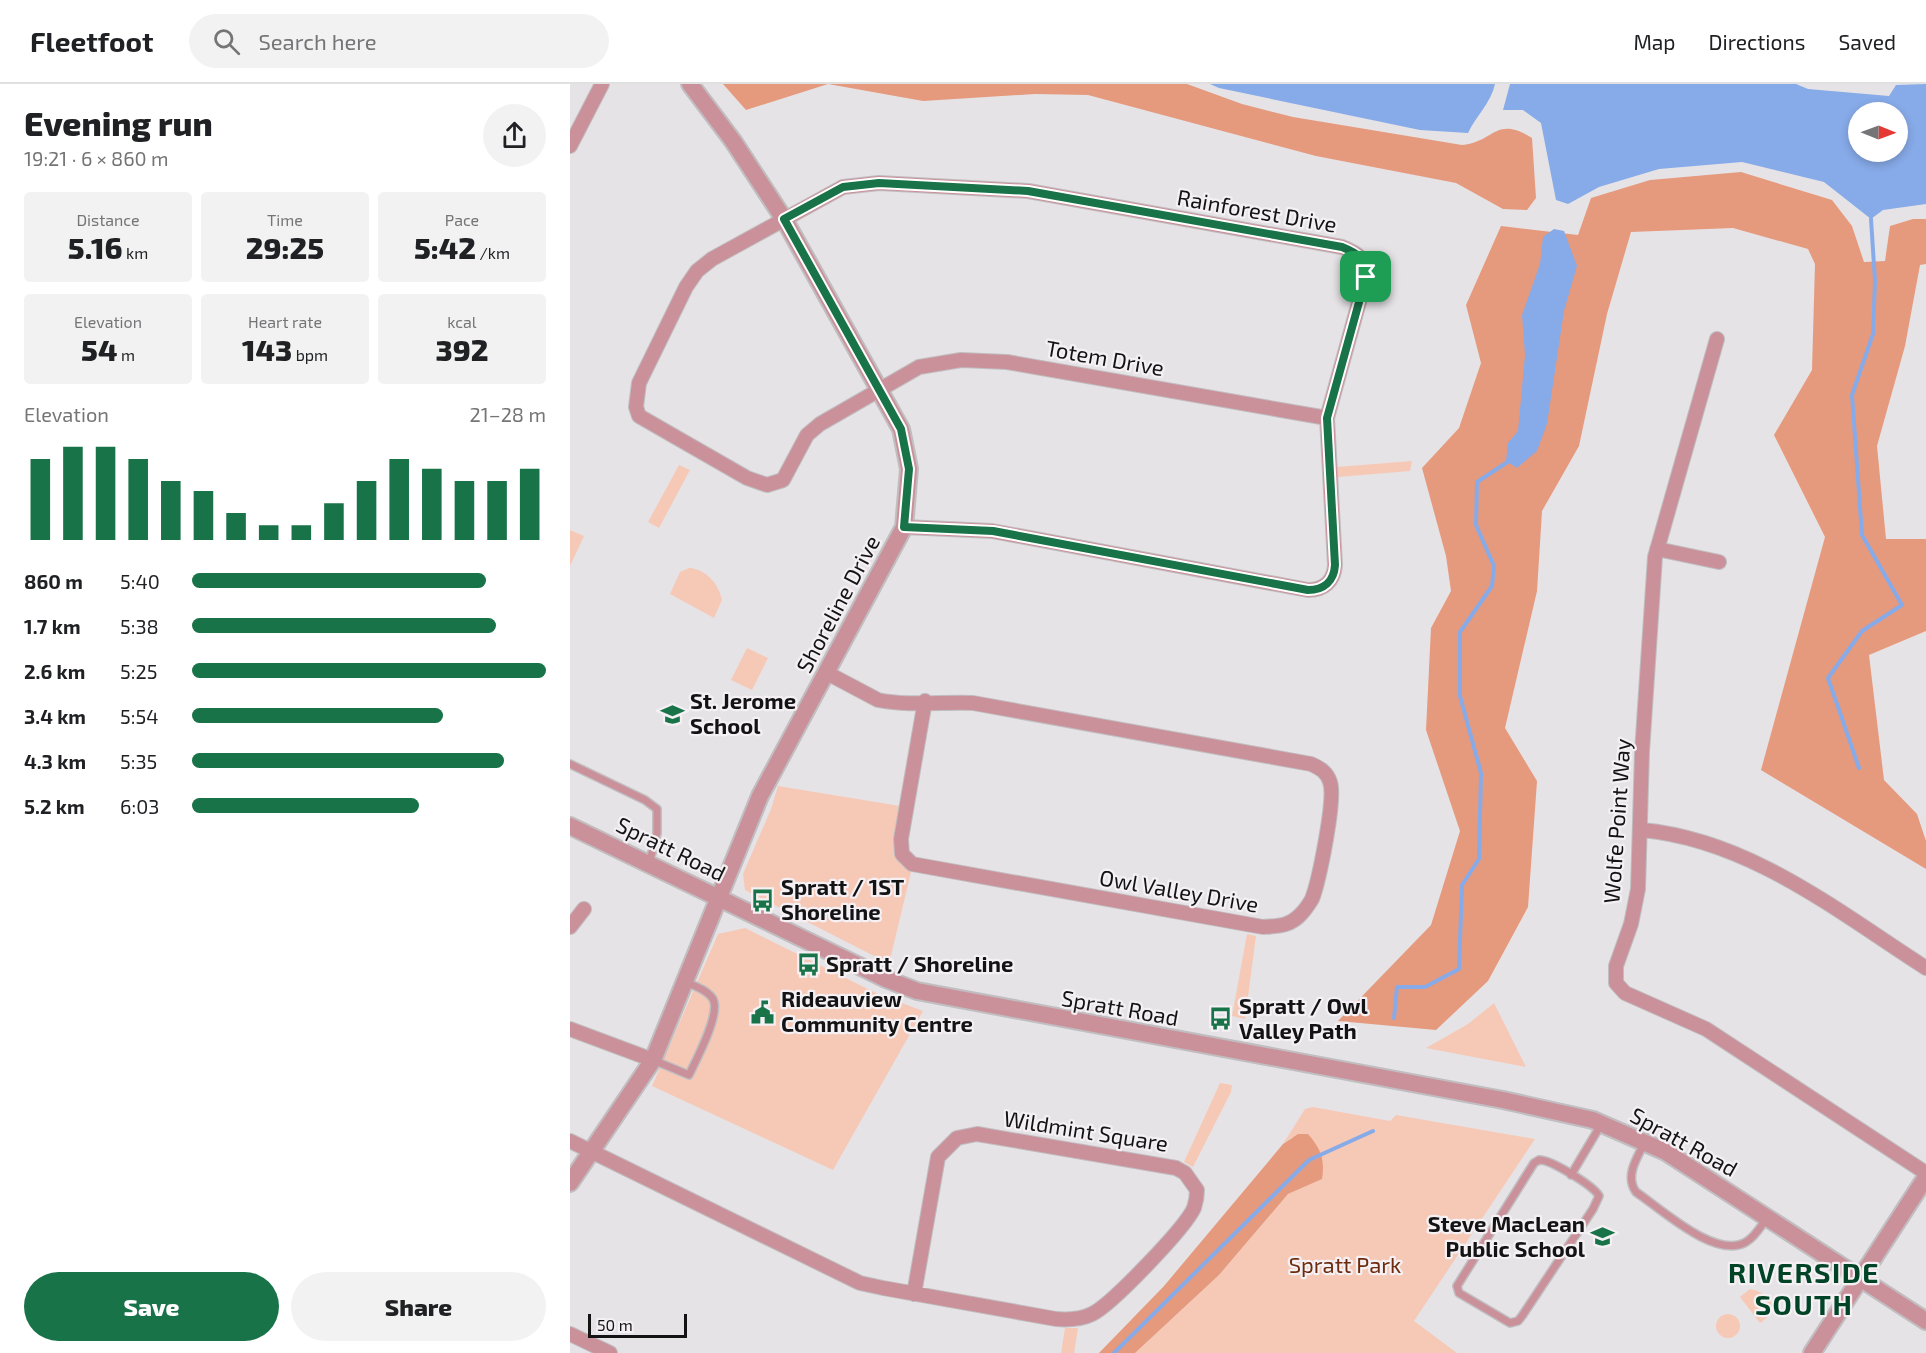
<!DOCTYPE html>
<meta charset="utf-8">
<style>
:root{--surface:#fff;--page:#f2f2f2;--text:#202124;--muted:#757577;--line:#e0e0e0;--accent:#197348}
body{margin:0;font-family:"Exo 2",sans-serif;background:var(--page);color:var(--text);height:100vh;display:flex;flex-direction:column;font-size:22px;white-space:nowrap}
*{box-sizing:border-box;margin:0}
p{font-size:20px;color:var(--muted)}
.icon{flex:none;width:33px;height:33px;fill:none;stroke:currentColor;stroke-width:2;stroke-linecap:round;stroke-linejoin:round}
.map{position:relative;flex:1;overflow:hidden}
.sheet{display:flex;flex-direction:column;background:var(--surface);width:570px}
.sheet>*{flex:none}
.needle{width:39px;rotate:91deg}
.buttons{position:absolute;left:1278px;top:18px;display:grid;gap:12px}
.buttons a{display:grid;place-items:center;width:60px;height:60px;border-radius:50%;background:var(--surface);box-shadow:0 3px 9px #0003;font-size:30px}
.scale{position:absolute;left:18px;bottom:15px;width:99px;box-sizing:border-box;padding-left:6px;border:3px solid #141314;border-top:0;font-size:16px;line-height:21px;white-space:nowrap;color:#141314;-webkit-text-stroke:4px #f4f0f3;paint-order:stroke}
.pin{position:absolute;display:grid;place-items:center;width:51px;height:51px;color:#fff;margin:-26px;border-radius:12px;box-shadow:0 3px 9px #0006}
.round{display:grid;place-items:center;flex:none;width:63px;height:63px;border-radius:32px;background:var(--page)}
.overview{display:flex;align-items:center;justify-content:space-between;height:102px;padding:0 24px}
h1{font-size:33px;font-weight:800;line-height:45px}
.figures{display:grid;grid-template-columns:repeat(3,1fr);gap:9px;height:102px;padding:6px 24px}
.figures div{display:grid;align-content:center;border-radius:6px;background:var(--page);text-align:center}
.figures b{font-size:30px;font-weight:800}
.figures small{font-size:16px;font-weight:400}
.figures p{font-size:16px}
.chart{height:168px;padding:12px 24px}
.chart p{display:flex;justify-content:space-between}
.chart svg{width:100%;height:108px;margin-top:6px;stroke:var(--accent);stroke-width:6}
.cta{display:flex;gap:12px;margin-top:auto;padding:12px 24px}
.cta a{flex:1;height:69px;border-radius:36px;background:var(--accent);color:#fff;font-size:24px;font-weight:800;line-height:69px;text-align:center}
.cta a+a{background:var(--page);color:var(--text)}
ul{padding:0 24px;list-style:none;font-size:20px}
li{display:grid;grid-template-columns:96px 72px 1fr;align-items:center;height:45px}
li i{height:15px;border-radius:8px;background:var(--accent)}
header{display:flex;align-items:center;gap:36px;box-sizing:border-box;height:84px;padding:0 30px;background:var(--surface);border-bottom:2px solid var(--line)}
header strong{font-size:28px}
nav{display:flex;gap:33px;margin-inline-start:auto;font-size:21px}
.search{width:420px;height:54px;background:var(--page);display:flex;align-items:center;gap:15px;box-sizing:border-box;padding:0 21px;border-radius:33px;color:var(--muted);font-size:22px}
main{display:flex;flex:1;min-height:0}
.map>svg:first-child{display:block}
</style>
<header>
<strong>Fleetfoot</strong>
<div class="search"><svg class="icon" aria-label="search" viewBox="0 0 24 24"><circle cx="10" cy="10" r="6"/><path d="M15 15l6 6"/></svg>Search here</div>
<nav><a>Map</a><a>Directions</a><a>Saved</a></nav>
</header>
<main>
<section class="sheet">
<div class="overview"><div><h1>Evening run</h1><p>19:21 · 6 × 860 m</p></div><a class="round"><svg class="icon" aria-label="share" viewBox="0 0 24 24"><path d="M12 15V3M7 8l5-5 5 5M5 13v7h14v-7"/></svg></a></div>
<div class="figures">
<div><p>Distance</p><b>5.16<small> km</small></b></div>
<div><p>Time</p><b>29:25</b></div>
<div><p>Pace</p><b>5:42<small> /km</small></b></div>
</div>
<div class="figures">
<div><p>Elevation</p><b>54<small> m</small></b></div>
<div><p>Heart rate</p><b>143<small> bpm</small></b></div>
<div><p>kcal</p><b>392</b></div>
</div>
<div class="chart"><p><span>Elevation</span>21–28 m</p>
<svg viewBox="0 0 160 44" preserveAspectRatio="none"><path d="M5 44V11M15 44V6M25 44V6M35 44V11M45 44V20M55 44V24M65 44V33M75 44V38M85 44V38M95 44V29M105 44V20M115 44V11M125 44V15M135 44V20M145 44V20M155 44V15"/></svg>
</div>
<ul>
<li><b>860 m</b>5:40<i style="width:83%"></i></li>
<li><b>1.7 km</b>5:38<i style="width:86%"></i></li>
<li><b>2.6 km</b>5:25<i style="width:100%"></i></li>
<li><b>3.4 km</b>5:54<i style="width:71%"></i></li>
<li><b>4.3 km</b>5:35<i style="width:88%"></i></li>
<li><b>5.2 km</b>6:03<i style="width:64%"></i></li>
</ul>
<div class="cta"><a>Save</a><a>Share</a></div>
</section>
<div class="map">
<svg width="1356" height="1269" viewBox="0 0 1356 1269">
<rect width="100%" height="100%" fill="#e6e3e6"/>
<path fill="#f6c9b7" d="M 842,377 L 840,387 L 768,393 L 767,383 Z
M 109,381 L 120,386 L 89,444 L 78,438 Z
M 0,446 L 14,452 L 0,482 Z
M 119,484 C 136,485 149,500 152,516 L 144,534 L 100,510 L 110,488 Z
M 177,564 L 198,574 L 182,606 L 161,596 Z
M 208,702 L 330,722 L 325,771 L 341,788 L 320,876 L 308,874 L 175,806 L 173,790 L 201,725 Z
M 175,844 L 308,910 L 353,927 L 263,1086 L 82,1002 L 148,850 Z
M 677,850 L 686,852 L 675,935 L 662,932 Z
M 924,919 L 956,983 L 856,964 L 898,940 Z
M 650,999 L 662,1001 L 661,1008 L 623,1083 L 614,1078 Z
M 743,1023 L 820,1037 L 826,1031 L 965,1055 L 844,1237 L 887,1269 L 565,1269 L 649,1191 L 718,1110 L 751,1095 L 722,1053 L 713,1060 L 735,1025 Z
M 1180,1205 C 1203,1210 1211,1225 1190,1239 L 1170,1213 Z
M1146 1242a12 12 0 1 1 24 0a12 12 0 1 1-24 0Z
M 495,1244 L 508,1244 L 504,1269 L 491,1269 Z"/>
<path fill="#e59a7e" d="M 153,0 L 617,0 L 672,20 L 723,33 L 892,61 C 925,58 925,31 962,54 L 966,114 L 957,126 L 933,125 L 886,99 L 746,72 L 518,11 L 465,10 L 353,17 L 258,0 L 176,26 Z
M 1171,88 L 1262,116 L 1282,142 L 1294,178 L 1315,177 L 1320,142 L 1343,135 L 1356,135 L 1356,180 L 1350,181 L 1335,262 L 1307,362 L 1316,455 L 1356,455 L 1356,547 L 1299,571 L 1314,696 L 1347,730 L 1356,757 L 1356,785 L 1191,686 L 1255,453 L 1204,351 L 1242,286 L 1245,180 L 1238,165 L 1163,144 L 1061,148 L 1037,230 L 1009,362 L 972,427 L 967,507 L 935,644 L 967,697 L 958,823 L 918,897 L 866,946 L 768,937 L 861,841 L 890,747 L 856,646 L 861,544 L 881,507 L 876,472 L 852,384 L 889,344 L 911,279 L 896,221 L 931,142 L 1008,151 L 1021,114 L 1080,96 Z
M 728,1050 L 738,1050 C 751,1065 755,1075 752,1095 L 718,1110 L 649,1191 L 565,1269 L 529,1269 L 594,1202 L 713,1060 Z"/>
<path fill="#87aae8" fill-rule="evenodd" d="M 640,0 L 925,0 C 921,19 906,32 898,49 L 850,46 L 649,4 Z
M 940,0 L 1226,0 L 1238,5 L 1319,12 L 1326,1 L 1356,0 L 1356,120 L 1313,126 L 1301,135 L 1254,98 L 1172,78 L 1089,85 L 1029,103 L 998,120 L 986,116 L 971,39 L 953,26 L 933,26 ZM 1288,28 L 1328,28 L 1328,68 L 1288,68 Z
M 984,145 L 994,147 L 1007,182 L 994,227 L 977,340 L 967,367 L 947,384 L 936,377 L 938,359 L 948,347 L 955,271 L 952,231 L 970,180 L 973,153 Z"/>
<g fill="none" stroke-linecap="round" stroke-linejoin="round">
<path stroke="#87aae8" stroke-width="4" d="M 1289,684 L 1258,594 L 1292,547 L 1332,521 L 1292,451 L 1282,311 L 1303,250 L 1305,197 L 1301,135
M 824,934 L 827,903 L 855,903 L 889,885 L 892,801 L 909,775 L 911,689 L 890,612 L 890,548 L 922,502 L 924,482 L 906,441 L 907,398 L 939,377
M 544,1269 L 739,1076 L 803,1047"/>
<defs>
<path id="service" d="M 0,680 L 75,716 L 87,725 L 87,749 L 79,780
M 83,976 L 119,991 C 126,976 151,930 143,915 C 137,906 125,902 115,898
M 1074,1060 C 1066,1075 1055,1093 1066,1108 C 1091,1125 1146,1176 1176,1158 C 1185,1153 1191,1142 1197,1134
M 969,1076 C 980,1075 1024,1102 1029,1112 L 1023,1125 L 952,1232 L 948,1237 L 940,1239 L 889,1209 L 887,1202 L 964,1079 Z
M 1001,1091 L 1032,1039"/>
<path id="minor" d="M 0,62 L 32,0
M 1147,255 L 1085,473 L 1072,668 L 1068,805 L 1061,840 L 1046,882 L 1046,899 L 1055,909 L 1136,945 L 1356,1089
M 334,443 L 422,447 L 738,506 C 754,506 764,497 765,481 L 757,334 L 796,193 C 797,175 787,169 772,163 L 458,107 L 309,99 L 273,103 L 142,175 L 127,187 L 116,203 L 69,299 L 66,323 L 69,332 L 177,394 L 197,401 L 213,396 L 237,351 L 250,340 L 349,283 L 391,276 L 437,278 L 757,334
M 1087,465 L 1149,478
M 257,589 L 308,616 C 338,622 372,618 403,619 L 741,680 C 750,684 757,688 760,698 C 766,714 749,797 742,815 C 739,820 735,826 731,830 C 720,842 709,842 693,843 L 342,780 L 332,770 L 331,755 L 355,617
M 1072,746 C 1180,756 1267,827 1356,884
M 0,843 L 14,825
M 0,945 L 83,976
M 0,1057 L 290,1199 L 313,1204 L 486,1235 C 498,1236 510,1236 522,1230 C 541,1221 615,1144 624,1124 C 626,1118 627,1112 627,1106 L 615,1089 L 606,1084 L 407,1050 L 387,1054 L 368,1073 L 344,1210
M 0,1250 L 40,1269"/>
<path id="tertiary" d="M 0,742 L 316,895 L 347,907 L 933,1016 L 1023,1036 L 1096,1068 L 1356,1237
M 0,1099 L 83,976 L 190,712 L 334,443 L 339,385 L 331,345 L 214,135 L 163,57 L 120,0
M 1242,1269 L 1356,1093"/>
</defs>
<use href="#service" stroke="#c0bec0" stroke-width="10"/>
<use href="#minor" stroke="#c0bec0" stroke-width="16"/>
<use href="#tertiary" stroke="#c0bec0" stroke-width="20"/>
<use href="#service" stroke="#cb919b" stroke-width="7"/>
<use href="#minor" stroke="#cb919b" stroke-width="14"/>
<use href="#tertiary" stroke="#cb919b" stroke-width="16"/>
</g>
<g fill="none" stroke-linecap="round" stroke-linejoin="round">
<defs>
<path id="route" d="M 309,99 L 458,107 L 772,163 C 787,169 797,175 796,193 L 757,334 L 765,481 C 764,497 754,506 738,506 L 423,447 L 334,443 L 339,385 L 331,345 L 214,135 L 273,103 Z"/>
</defs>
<use href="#route" stroke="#fff" stroke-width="12"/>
<use href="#route" stroke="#197348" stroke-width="8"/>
</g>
<defs>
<symbol id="school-bare" viewBox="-9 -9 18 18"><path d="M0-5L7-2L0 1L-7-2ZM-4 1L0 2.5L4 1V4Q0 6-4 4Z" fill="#197348" stroke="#f4f0f3" stroke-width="2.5" paint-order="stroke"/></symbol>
<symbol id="bus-bare" viewBox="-9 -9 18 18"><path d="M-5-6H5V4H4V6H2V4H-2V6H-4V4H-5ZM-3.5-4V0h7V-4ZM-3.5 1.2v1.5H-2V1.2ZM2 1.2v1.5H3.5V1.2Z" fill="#197348" stroke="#f4f0f3" stroke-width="2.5" paint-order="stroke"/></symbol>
<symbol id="civic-bare" viewBox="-9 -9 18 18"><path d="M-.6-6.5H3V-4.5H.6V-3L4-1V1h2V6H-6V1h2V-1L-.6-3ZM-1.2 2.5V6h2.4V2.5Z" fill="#197348" stroke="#f4f0f3" stroke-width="2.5" paint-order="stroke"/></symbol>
</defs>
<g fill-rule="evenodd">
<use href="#school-bare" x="86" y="614" width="33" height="33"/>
<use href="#bus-bare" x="176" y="800" width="33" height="33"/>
<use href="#bus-bare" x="222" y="864" width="33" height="33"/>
<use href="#civic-bare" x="176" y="912" width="33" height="33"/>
<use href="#bus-bare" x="634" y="918" width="33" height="33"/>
<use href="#school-bare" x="1016" y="1136" width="33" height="33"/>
</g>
<g text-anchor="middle" stroke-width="4.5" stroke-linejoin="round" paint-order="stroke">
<g font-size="22" fill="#141314" stroke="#f4f0f3">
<text transform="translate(687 127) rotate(10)" y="8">Rainforest Drive</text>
<text transform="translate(535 274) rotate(10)" y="8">Totem Drive</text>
<text transform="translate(268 520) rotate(-62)" y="8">Shoreline Drive</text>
<text transform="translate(1047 737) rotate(-86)" y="8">Wolfe Point Way</text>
<text transform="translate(101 765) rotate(26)" y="8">Spratt Road</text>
<text transform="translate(609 807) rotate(10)" y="8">Owl Valley Drive</text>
<text transform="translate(550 924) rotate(10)" y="8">Spratt Road</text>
<text transform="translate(516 1047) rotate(9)" y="8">Wildmint Square</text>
<text transform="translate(1114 1058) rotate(29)" y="8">Spratt Road</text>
</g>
<g font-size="22" font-weight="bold" fill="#141314" stroke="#f4f0f3" text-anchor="start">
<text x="120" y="625">St. Jerome<tspan x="120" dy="25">School</tspan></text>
<text x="211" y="811">Spratt / 1ST<tspan x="211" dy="25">Shoreline</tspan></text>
<text x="256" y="888">Spratt / Shoreline</text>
<text x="211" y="923">Rideauview<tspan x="211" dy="25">Community Centre</tspan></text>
<text x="669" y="930">Spratt / Owl<tspan x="669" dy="25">Valley Path</tspan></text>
<text x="1015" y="1148" text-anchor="end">Steve MacLean<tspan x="1015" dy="25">Public School</tspan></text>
</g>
<g font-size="22" fill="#6d2a0c" stroke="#f4f0f3">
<text x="775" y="1189">Spratt Park</text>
</g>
<g font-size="28" font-weight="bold" letter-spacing="1.5" fill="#014326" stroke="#f4f0f3">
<text x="1234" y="1199">RIVERSIDE<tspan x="1234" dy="32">SOUTH</tspan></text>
</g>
</g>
</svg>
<div class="buttons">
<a><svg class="needle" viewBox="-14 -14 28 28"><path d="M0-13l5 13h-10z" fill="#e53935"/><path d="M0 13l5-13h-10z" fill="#757577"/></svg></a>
</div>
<div class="scale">50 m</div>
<div class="pin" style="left:796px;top:193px;background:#1e9e55"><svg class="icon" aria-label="arrive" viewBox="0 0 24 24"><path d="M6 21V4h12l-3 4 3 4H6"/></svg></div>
</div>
</main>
